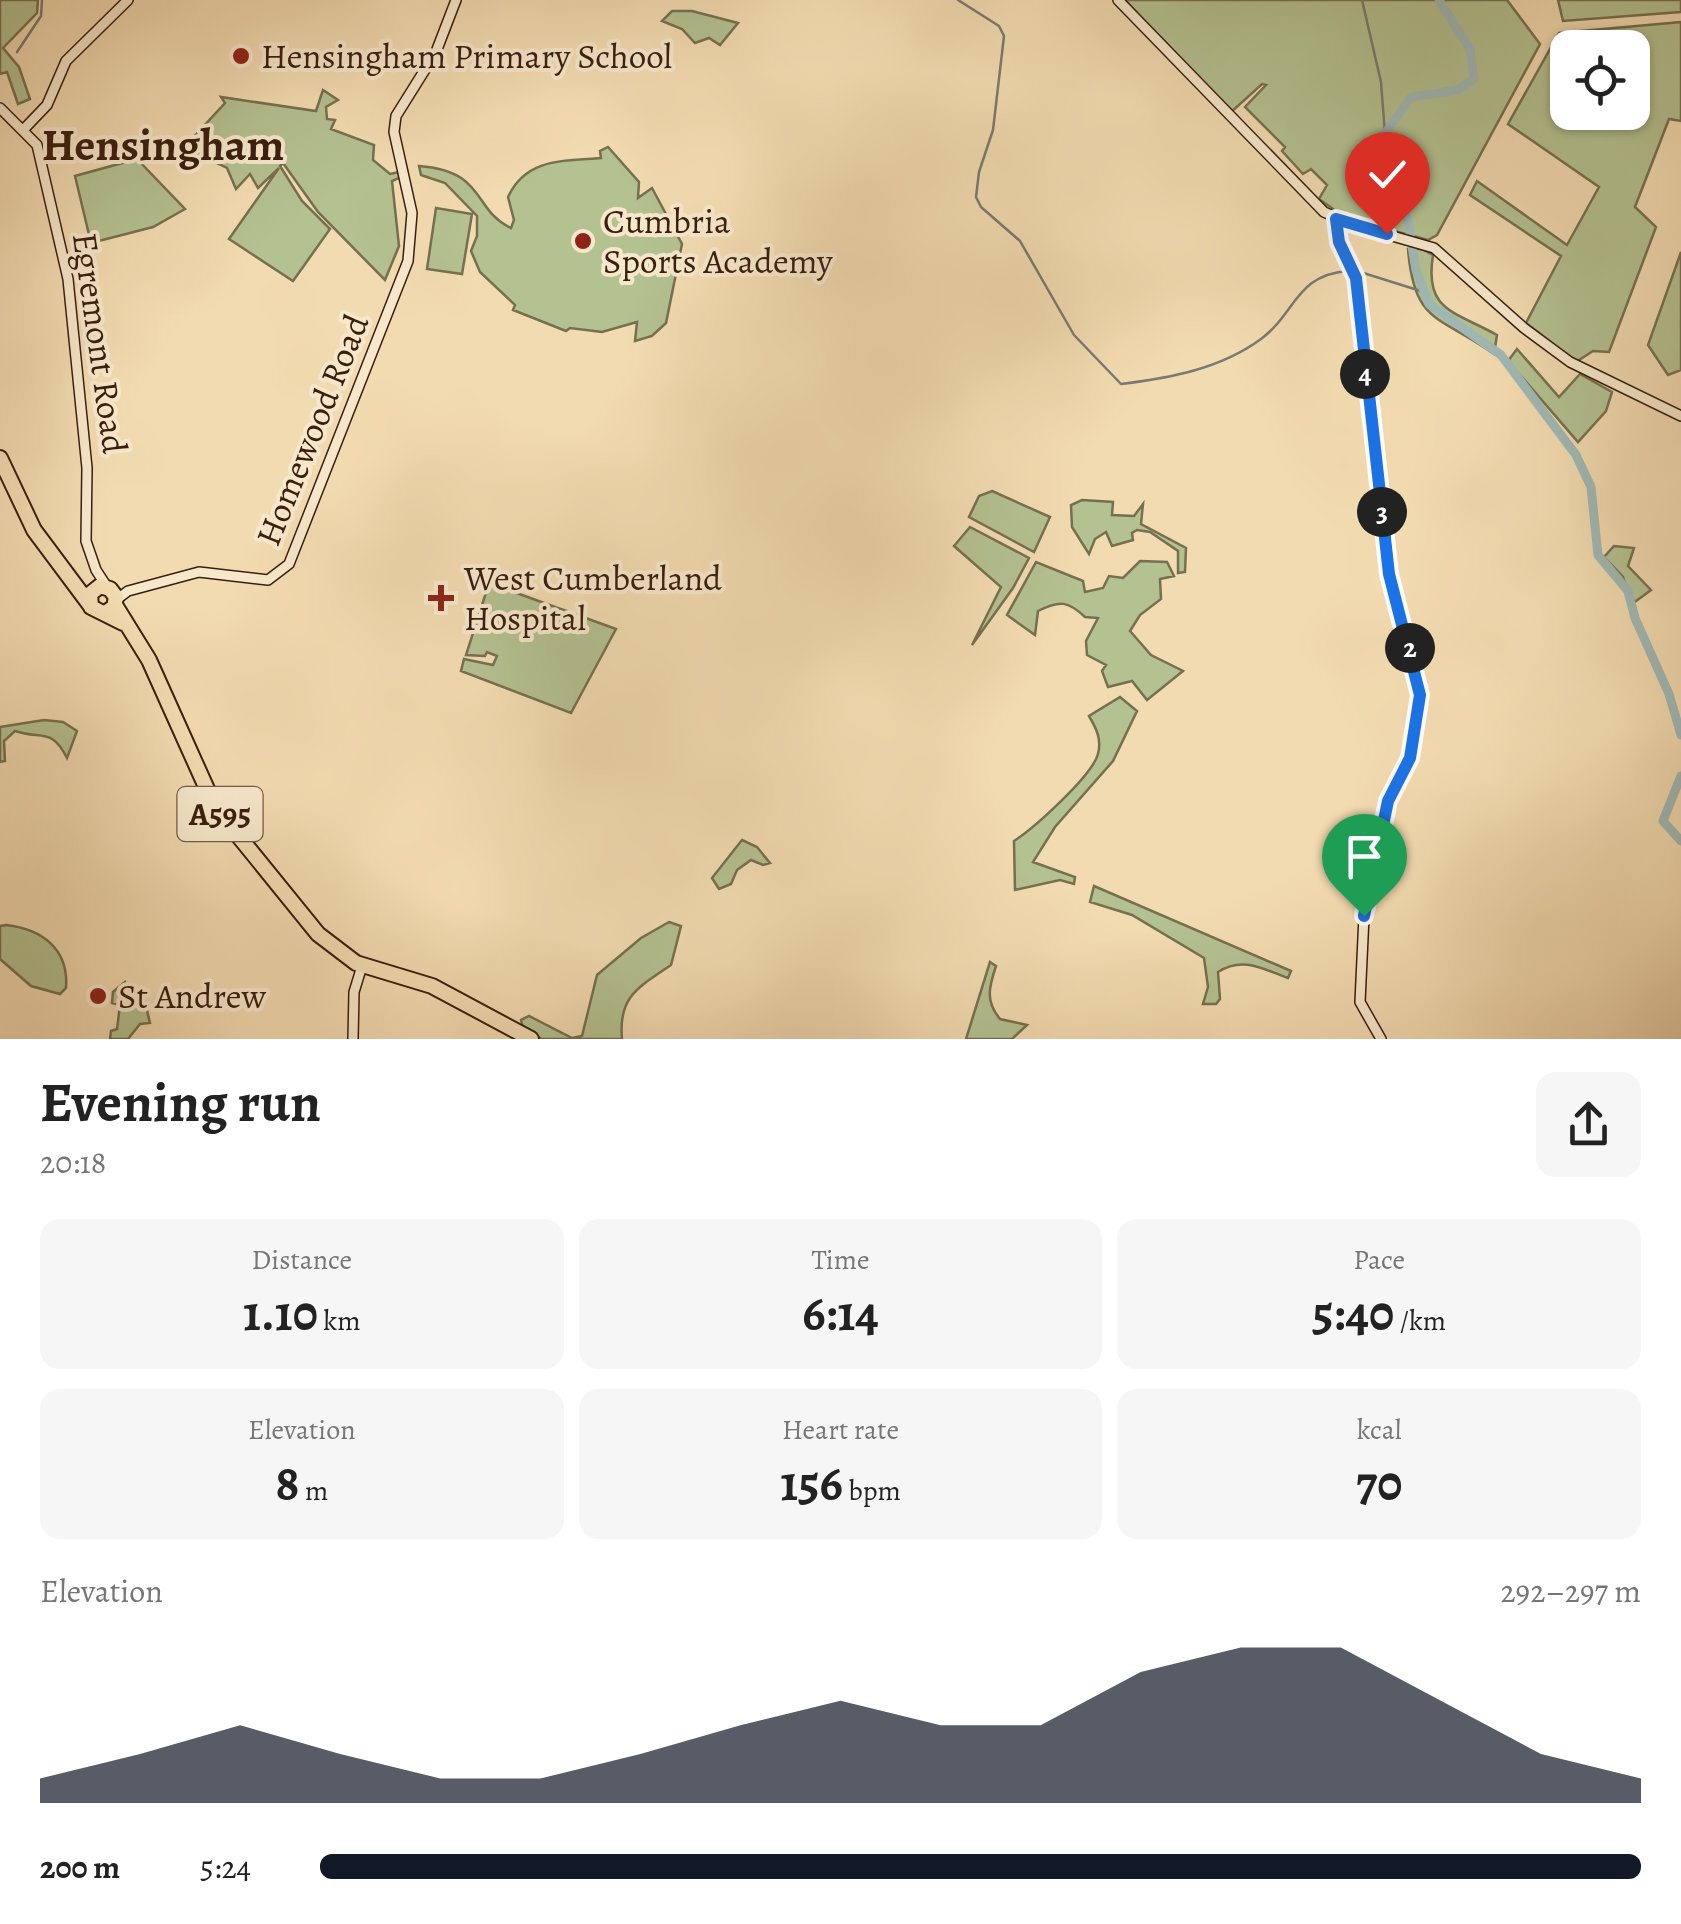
<!DOCTYPE html>
<meta charset="utf-8">
<style>
:root{--surface:#fff;--page:#f6f6f6;--text:#222;--muted:#767676;--accent:#111827}
body{margin:0;font-family:Alegreya,serif;background:var(--page);color:var(--text);height:100vh;display:flex;flex-direction:column;font-size:38px;white-space:nowrap}
*{box-sizing:border-box;margin:0}
p{font-size:32px;color:var(--muted)}
.icon{flex:none;width:55px;height:55px;fill:none;stroke:currentColor;stroke-width:2;stroke-linecap:round;stroke-linejoin:round}
.map{position:relative;height:1039px;overflow:hidden}
.details{display:flex;flex-direction:column;background:var(--surface);flex:1}
.details>*{flex:none}
.controls{position:absolute;left:1550px;top:30px;display:grid;gap:20px}
.controls a{display:grid;place-items:center;width:100px;height:100px;border-radius:20px;background:var(--surface);box-shadow:0 2px 8px #0004;font-size:50px}
.pin{position:absolute;display:grid;place-items:center;width:85px;height:85px;color:#fff;margin:-102px -42px;border-radius:50% 50% 50% 0;rotate:-45deg;box-shadow:0 0 10px #0007}
.pin .icon{rotate:45deg}
.km{position:absolute;width:50px;height:50px;margin:-25px;border-radius:50%;background:#222;color:#fff;font-size:28px;line-height:50px;text-align:center}
.round{display:grid;place-items:center;flex:none;width:105px;height:105px;border-radius:20px;background:var(--page)}
.summary{display:flex;align-items:center;justify-content:space-between;height:170px;padding:0 40px}
h1{font-size:55px;font-weight:600;line-height:75px}
.stats{display:grid;grid-template-columns:repeat(3,1fr);gap:15px;height:170px;padding:10px 40px}
.stats div{display:grid;align-content:center;border-radius:20px;background:var(--page);text-align:center}
.stats b{font-size:50px;font-weight:600}
.stats small{font-size:28px;font-weight:400}
.stats p{font-size:28px}
.chart{height:280px;padding:20px 40px}
.chart p{display:flex;justify-content:space-between}
.chart svg{width:100%;height:180px;margin-top:10px;fill:var(--accent);opacity:.7}
ul{padding:0 40px;list-style:none;font-size:32px}
li{display:grid;grid-template-columns:160px 120px 1fr;align-items:center;height:75px}
li i{height:25px;border-radius:12px;background:var(--accent)}
.map>svg:first-child{display:block}
</style>
<div class="map">
<svg width="1681" height="1039" viewBox="0 0 1681 1039">
<rect width="100%" height="100%" fill="#f3dbb1"/>
<filter id="stains"><feTurbulence type="fractalNoise" baseFrequency=".002" numOctaves="4"/><feColorMatrix values="0 0 0 0 .2 0 0 0 0 .09 0 0 0 0 .02 0 0 0 .5 -.17"/></filter>
<radialGradient id="worn" r=".72"><stop offset=".6" stop-color="#630" stop-opacity="0"/><stop offset="1" stop-color="#630" stop-opacity=".3"/></radialGradient>
<path fill="#b4c191" stroke="#767050" stroke-width="2.5" fill-rule="evenodd" d="M 0,0 L 38,0 L 37,13 L 3,48 L 19,67 L 30,99 L 18,104 L 7,72 L 0,74 Z
M 1125,0 L 1507,0 L 1540,44 L 1437,235 L 1428,240 L 1346,218 L 1319,199 L 1327,185 L 1311,169 L 1303,174 L 1282,151 L 1285,147 L 1245,107 L 1266,85 L 1262,84 L 1229,114 Z
M 1558,0 L 1681,0 L 1681,12 L 1563,21 Z
M 672,11 L 692,11 L 738,23 L 720,45 L 709,38 L 695,43 L 682,29 L 662,21 Z
M 1681,22 L 1681,121 L 1669,119 L 1635,207 L 1656,227 L 1609,352 L 1593,351 L 1576,362 L 1526,323 L 1561,256 L 1470,195 L 1477,181 L 1567,245 L 1599,187 L 1508,124 L 1559,33 ZM 1568,48 L 1632,48 L 1632,112 L 1568,112 Z
M 323,90 L 338,100 L 326,107 L 327,119 L 335,120 L 331,129 L 374,145 L 373,160 L 390,174 L 399,172 L 399,178 L 392,181 L 399,246 L 385,280 L 318,212 L 283,163 L 280,166 L 302,201 L 330,229 L 293,281 L 229,239 L 279,168 L 258,188 L 250,174 L 236,189 L 227,168 L 192,151 L 189,142 L 225,103 L 221,97 L 316,111 Z
M 608,147 L 639,182 L 638,198 L 652,188 L 682,244 L 666,323 L 652,336 L 635,341 L 637,322 L 602,332 L 570,328 L 566,331 L 513,310 L 515,305 L 480,272 L 471,251 L 477,236 L 477,216 L 445,183 L 421,175 L 419,166 C 487,171 472,210 511,228 L 514,220 L 508,197 C 526,158 563,161 601,158 L 600,151 Z
M 137,159 L 185,209 L 153,227 L 91,243 L 75,176 Z
M 436,208 L 472,214 L 462,274 L 427,269 Z
M 1408,249 L 1422,249 L 1433,255 C 1424,311 1454,311 1497,335 L 1494,354 C 1440,315 1414,325 1408,249 Z
M 1681,252 L 1681,370 L 1668,375 L 1648,345 Z
M 1517,349 L 1559,397 L 1580,374 L 1612,392 L 1606,411 L 1578,442 L 1508,361 Z
M 992,491 L 1050,517 L 1034,552 L 969,517 L 979,496 Z
M 1082,500 L 1113,502 L 1112,515 L 1134,516 L 1143,504 L 1141,524 L 1186,548 L 1185,572 L 1178,573 L 1178,551 L 1150,532 L 1137,530 L 1132,533 L 1133,540 L 1112,546 L 1106,532 L 1095,539 L 1089,554 L 1072,527 L 1071,505 Z
M 970,527 L 1029,558 L 1013,588 L 972,645 L 1001,587 L 954,546 Z
M 1614,546 L 1634,548 L 1628,566 L 1651,590 L 1632,604 L 1623,577 L 1604,557 Z
M 1140,561 L 1167,562 L 1174,576 L 1160,579 L 1161,599 L 1140,615 L 1130,631 L 1151,655 L 1183,671 L 1147,700 L 1132,681 L 1108,687 L 1102,671 L 1106,665 L 1087,655 L 1086,641 L 1098,618 L 1085,617 C 1068,601 1060,600 1038,611 L 1035,635 L 1007,615 L 1036,562 L 1083,581 L 1085,592 L 1103,588 L 1109,576 L 1123,578 Z
M 489,583 L 616,629 L 571,713 L 461,671 L 464,659 L 493,665 L 497,656 L 487,652 L 485,656 L 466,655 Z
M 1120,697 L 1137,711 L 1113,761 L 1055,827 L 1033,862 L 1075,877 L 1074,884 L 1060,880 L 1015,890 L 1014,841 C 1034,828 1092,776 1098,754 C 1102,739 1096,728 1089,716 Z
M 44,720 L 63,722 L 77,731 L 67,758 C 51,727 42,740 15,731 L 4,741 L 5,761 L 0,762 L 0,727 Z
M 742,840 L 757,847 L 770,863 L 763,865 L 751,860 L 737,870 L 731,884 L 719,889 L 712,878 Z
M 1094,886 L 1291,971 L 1288,978 C 1263,969 1243,956 1218,972 L 1220,999 L 1216,1004 L 1203,1004 L 1208,987 L 1204,958 L 1132,915 L 1090,902 Z
M 669,922 L 681,926 L 671,965 C 639,987 618,996 622,1039 L 542,1039 L 523,1028 L 521,1020 L 529,1016 L 572,1038 L 582,1036 L 597,975 L 641,938 Z
M 6,925 C 42,929 69,949 66,988 L 60,994 L 31,986 L 0,959 L 0,926 Z
M 990,962 L 996,966 C 989,987 985,1001 1000,1019 L 1027,1025 L 1012,1039 L 966,1039 Z
M 125,982 L 129,990 L 142,990 L 150,1023 L 140,1024 L 128,1039 L 110,1039 L 111,1031 L 117,1029 L 120,1005 L 112,1003 L 113,992 Z"/>
<g fill="none" stroke-linecap="round" stroke-linejoin="round">
<path stroke="#777b73" stroke-width="2.5" d="M 958,0 L 999,26 L 1004,36 L 993,130 L 979,172 L 976,197 L 981,207 L 1020,241 L 1074,335 L 1121,384 C 1170,378 1220,369 1261,339 C 1296,313 1296,274 1349,271
M 1362,0 L 1381,82 L 1385,134
M 17,52 L 41,16 L 42,0
M 1357,271 L 1424,292"/>
<path stroke="#a0b9b6" stroke-width="9" d="M 1439,0 L 1470,49 L 1474,79 L 1458,90 L 1411,97 L 1377,145 L 1405,203 L 1416,270 L 1429,304 L 1501,355 L 1576,455 L 1591,487 L 1598,555 L 1628,591 L 1635,618 L 1669,694 L 1681,735
M 1681,776 L 1663,821 L 1681,841"/>
<defs>
<path id="secondary" d="M 1118,0 L 1324,212 L 1354,225 L 1434,248 L 1524,328 L 1570,362 L 1681,416
M 0,108 L 37,145 L 68,279 L 87,468 L 86,541 L 96,570 L 107,587
M 24,129 L 47,105 L 66,61 L 128,0
M 1336,219 L 1339,242 L 1356,278 L 1389,574 L 1421,695 L 1410,758 L 1388,801 L 1364,916 L 1360,1002 L 1381,1039
M 116,600 L 128,591 L 199,572 L 268,580 L 289,564 L 408,261 L 412,213 L 394,132 L 396,116 L 436,52 L 456,0
M 353,1039 L 354,992 L 362,966"/>
<path id="highway" d="M 0,458 L 34,530 L 90,605
M 115,605 L 149,660 L 215,807 L 318,934 L 356,963 L 432,986 L 531,1039
M 105,613 L 114,607 L 116,597 L 110,589 L 100,586 L 90,594 L 91,607 L 123,623"/>
</defs>
<use href="#secondary" stroke="#391e0e" stroke-width="12"/>
<use href="#highway" stroke="#391e0e" stroke-width="18"/>
<use href="#secondary" stroke="#f7e8cc" stroke-width="9"/>
<use href="#highway" stroke="#f3dbb1" stroke-width="14"/>
</g>
<g fill="none" stroke-linecap="round" stroke-linejoin="round">
<defs>
<path id="route" d="M 1364,916 L 1388,801 L 1410,758 L 1420,695 L 1389,574 L 1356,278 L 1339,242 L 1336,219 L 1387,234"/>
</defs>
<use href="#route" stroke="#fff" stroke-width="20"/>
<use href="#route" stroke="#1a73e8" stroke-width="12"/>
</g>
<g fill="#8f2418" stroke="#f7e8cc" stroke-width="4">
<circle cx="241" cy="56" r="10"/>
<circle cx="583" cy="241" r="10"/>
<path d="M436 583h10v10h10v10h-10v10h-10v-10h-10v-10h10z"/>
<circle cx="98" cy="996" r="10"/>
</g>
<g text-anchor="middle" stroke-width="8" stroke-linejoin="round" paint-order="stroke">
<rect fill="#f7e8cc" stroke="#725b47" stroke-width="2.5" x="177.5" y="787" width="85" height="54" rx="8"/>
<g font-size="32" font-weight="bold" fill="#391e0e">
<text x="220" y="825">A595</text>
</g>
<g font-size="35" fill="#391e0e" stroke="#f7e8cc" text-anchor="start">
<text x="261" y="68">Hensingham Primary School</text>
<text x="603" y="233">Cumbria<tspan x="603" dy="40">Sports Academy</tspan></text>
<text x="464" y="590">West Cumberland<tspan x="464" dy="40">Hospital</tspan></text>
<text x="118" y="1008">St Andrew</text>
</g>
<g font-size="35" fill="#391e0e" stroke="#f7e8cc">
<text transform="translate(100 343) rotate(82)" y="12">Egremont Road</text>
<text transform="translate(312 430) rotate(-68)" y="12">Homewood Road</text>
</g>
<g font-size="45" font-weight="bold" fill="#391e0e" stroke="#f7e8cc">
<text x="163" y="160">Hensingham</text>
</g>
</g>
<rect width="100%" height="100%" filter="url(#stains)"/>
<rect width="100%" height="100%" fill="url(#worn)"/>
</svg>
<div class="controls">
<a><svg class="icon" aria-label="locate" viewBox="0 0 24 24"><circle cx="12" cy="12" r="6"/><path d="M12 2v4M12 18v4M2 12h4M18 12h4"/></svg></a>
</div>
<div class="pin" style="left:1364px;top:916px;background:#1e9e55"><svg class="icon" aria-label="arrive" viewBox="0 0 24 24"><path d="M6 21V4h12l-3 4 3 4H6"/></svg></div>
<div class="pin" style="left:1387px;top:234px;background:#d93025"><svg class="icon" aria-label="check" viewBox="0 0 24 24"><path d="M5 12l5 5 9-10"/></svg></div>
<b class="km" style="left:1410px;top:648px">2</b>
<b class="km" style="left:1382px;top:512px">3</b>
<b class="km" style="left:1365px;top:374px">4</b>
</div>
<section class="details">
<div class="summary"><div><h1>Evening run</h1><p>20:18</p></div><a class="round"><svg class="icon" aria-label="share" viewBox="0 0 24 24"><path d="M12 15V3M7 8l5-5 5 5M5 13v7h14v-7"/></svg></a></div>
<div class="stats">
<div><p>Distance</p><b>1.10<small> km</small></b></div>
<div><p>Time</p><b>6:14</b></div>
<div><p>Pace</p><b>5:40<small> /km</small></b></div>
</div>
<div class="stats">
<div><p>Elevation</p><b>8<small> m</small></b></div>
<div><p>Heart rate</p><b>156<small> bpm</small></b></div>
<div><p>kcal</p><b>70</b></div>
</div>
<div class="chart"><p><span>Elevation</span>292–297 m</p>
<svg viewBox="0 0 160 44" preserveAspectRatio="none"><path d="M0 44V38L10 32L20 25L30 32L40 38L50 38L60 32L70 25L80 19L90 25L100 25L110 12L120 6L130 6L140 19L150 32L160 38V44z"/></svg>
</div>
<ul>
<li><b>200 m</b>5:24<i style="width:100%"></i></li>
</ul>
</section>
